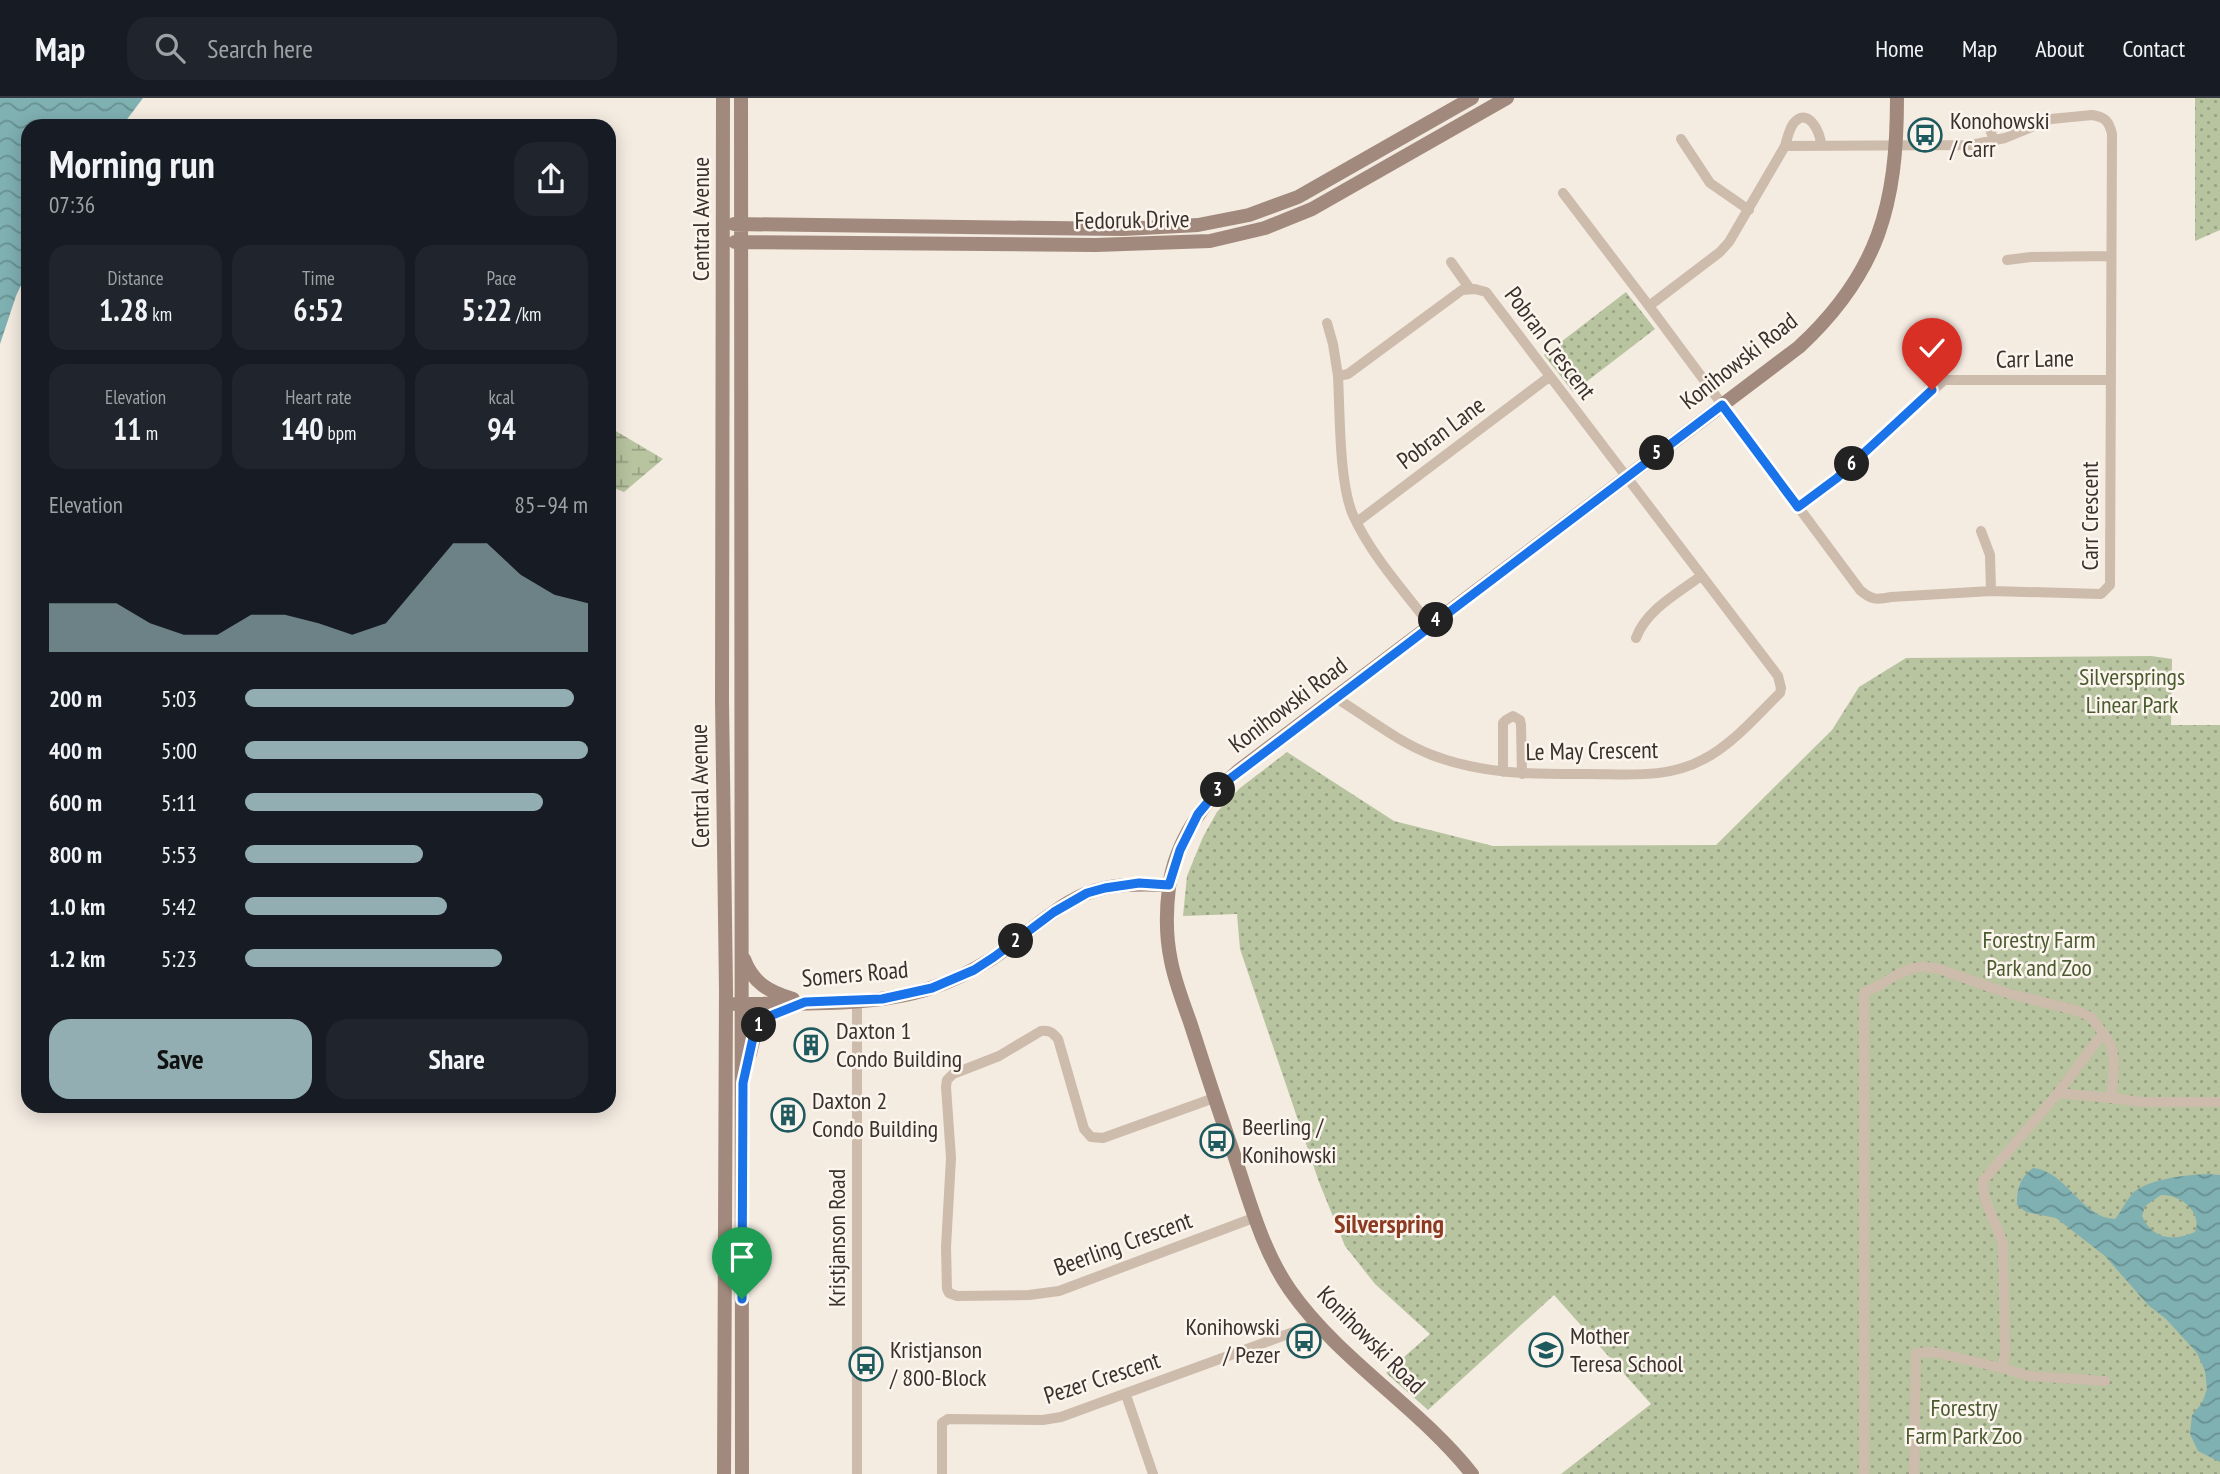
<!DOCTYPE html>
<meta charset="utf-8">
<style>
:root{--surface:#171b24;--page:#20242c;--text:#f1f3f6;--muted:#9ea1a6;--line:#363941;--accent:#92aeb2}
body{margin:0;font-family:"PT Sans Narrow",sans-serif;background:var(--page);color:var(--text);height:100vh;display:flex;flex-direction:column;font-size:26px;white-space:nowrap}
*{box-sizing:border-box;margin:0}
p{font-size:23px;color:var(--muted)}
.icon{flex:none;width:38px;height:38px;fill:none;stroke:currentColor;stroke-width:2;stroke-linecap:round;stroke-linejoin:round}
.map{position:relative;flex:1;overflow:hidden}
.details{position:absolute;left:21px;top:21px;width:595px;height:994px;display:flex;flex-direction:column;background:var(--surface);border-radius:21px;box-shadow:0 4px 18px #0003}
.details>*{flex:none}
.pin{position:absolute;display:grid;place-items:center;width:60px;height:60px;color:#fff;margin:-72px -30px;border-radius:50% 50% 50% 0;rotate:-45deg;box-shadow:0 0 7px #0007}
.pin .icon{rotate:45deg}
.km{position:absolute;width:35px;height:35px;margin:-18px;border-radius:50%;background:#222;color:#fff;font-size:19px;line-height:35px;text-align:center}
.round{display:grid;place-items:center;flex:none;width:74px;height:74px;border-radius:21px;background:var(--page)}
.headline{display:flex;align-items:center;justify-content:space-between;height:119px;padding:0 28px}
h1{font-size:38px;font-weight:700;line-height:52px}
.stats{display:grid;grid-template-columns:repeat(3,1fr);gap:10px;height:119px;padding:7px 28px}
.stats div{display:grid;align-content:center;border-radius:18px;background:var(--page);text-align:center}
.stats b{font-size:30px;font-weight:700}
.stats small{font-size:19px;font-weight:400}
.stats p{font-size:19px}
.chart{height:196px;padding:14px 28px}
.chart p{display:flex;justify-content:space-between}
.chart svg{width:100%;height:126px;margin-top:7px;fill:var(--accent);opacity:.7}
.cta{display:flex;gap:14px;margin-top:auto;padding:14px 28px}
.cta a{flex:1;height:80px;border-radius:21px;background:var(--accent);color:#111;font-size:28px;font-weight:700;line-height:80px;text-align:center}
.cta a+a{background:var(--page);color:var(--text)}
ul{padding:0 28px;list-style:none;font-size:23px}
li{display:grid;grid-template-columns:112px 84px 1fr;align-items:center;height:52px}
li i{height:18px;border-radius:9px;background:var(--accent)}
header{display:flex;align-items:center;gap:42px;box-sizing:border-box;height:98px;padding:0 35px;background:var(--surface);border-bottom:2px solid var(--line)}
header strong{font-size:33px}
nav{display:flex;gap:38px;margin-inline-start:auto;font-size:24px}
.search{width:490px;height:63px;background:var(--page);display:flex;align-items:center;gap:18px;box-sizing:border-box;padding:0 24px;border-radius:21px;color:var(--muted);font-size:26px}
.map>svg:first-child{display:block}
</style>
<header>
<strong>Map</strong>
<div class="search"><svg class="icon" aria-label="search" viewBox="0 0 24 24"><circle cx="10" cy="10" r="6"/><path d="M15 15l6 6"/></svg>Search here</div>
<nav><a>Home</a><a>Map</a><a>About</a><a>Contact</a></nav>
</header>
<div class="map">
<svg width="2220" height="1376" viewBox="0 0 2220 1376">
<defs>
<pattern id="grass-dots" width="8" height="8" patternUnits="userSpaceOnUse" patternTransform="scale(1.75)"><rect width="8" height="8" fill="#b8c4a0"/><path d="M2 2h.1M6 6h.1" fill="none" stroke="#97a083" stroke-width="1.8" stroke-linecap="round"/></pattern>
<pattern id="wetland-marsh" width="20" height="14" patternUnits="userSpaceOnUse" patternTransform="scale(1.75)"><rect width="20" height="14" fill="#b8c4a0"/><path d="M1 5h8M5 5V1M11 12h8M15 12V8" fill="none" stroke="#97a083"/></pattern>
<pattern id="water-waves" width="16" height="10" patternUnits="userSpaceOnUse" patternTransform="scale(1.75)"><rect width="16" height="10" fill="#7fb0b2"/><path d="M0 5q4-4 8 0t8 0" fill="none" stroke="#699091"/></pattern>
</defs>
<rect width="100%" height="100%" fill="#f4ebe1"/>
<path fill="url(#grass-dots)" d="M 2195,0 L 2220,0 L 2220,132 L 2195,143 Z
M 1626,194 L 1655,231 L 1573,294 L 1544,257 Z
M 2151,558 L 2172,561 L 2171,627 L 2220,627 L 2220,1376 L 1561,1376 L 1651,1306 L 1554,1197 L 1428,1312 L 1386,1275 L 1430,1236 L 1375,1186 L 1345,1148 L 1319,1084 L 1240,851 L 1237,816 L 1183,818 L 1187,778 L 1203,739 L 1217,714 L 1240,690 L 1287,654 L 1394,723 L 1493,748 L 1716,747 L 1832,632 L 1859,589 L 1906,560 Z"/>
<path fill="url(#wetland-marsh)" d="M 609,329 L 663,361 L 624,394 L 609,388 Z"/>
<path fill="url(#water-waves)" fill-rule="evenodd" d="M 0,0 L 143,0 L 122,28 L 28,28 L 28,172 L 16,198 L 0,246 Z
M 2033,1070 C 2067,1073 2081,1120 2115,1121 C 2122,1113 2126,1102 2134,1094 C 2150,1080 2200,1074 2220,1077 L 2220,1364 L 2198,1353 L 2190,1336 L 2192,1317 L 2202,1305 L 2207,1291 L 2205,1273 L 2197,1255 L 2166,1221 L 2148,1207 L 2105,1158 L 2056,1120 L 2026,1114 L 2017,1107 C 2017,1090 2020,1080 2033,1070 ZM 2161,1097 C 2180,1096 2203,1114 2195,1134 C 2173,1144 2152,1141 2142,1118 L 2145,1108 Z"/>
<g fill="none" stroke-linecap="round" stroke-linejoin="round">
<path stroke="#cdbbac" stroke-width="10" d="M 2092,17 C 2105,19 2109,23 2112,36 L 2110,487 L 2101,496 L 1991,493 L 1891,499 C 1877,502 1871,502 1860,492 L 1649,208 L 1720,154 L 1729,144 L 1785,48 L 1971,47 L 2005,40 L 2051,21 Z
M 1988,25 L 1994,43
M 1681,41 L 1710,85 L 1749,112
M 1785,48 C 1787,41 1789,32 1793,26 C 1807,7 1821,34 1821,47
M 1563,95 L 1649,208
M 2007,162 L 2031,159 L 2110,158
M 1451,164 L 1470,191
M 1327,225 L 1333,246 L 1338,278
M 1798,409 L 1837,380 L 1944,282 L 2111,282
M 1357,424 L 1549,279
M 1981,433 L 1990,457 L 1991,493
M 1636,540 C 1646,512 1678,495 1701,478
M 1336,600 C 1367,619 1398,644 1432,657 C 1483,677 1536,676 1589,676 C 1628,676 1668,681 1704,661 C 1733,646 1756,618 1780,595 L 1781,590 L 1778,578 L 1486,194 L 1475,191 L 1462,192 L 1348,276 L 1338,278 C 1340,315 1339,385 1353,417 C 1371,457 1403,492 1430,527
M 1503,674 L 1503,625 L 1506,622 L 1513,618 L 1520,622 L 1521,627 L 1522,676
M 857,903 L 857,1376
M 1214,1000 L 1103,1040 L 1091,1039 L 1084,1031 L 1058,941 C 1053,935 1050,932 1041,933 L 999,958 L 953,976 L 947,982 L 946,989 L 951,1060 L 946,1149 L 947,1191 L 949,1195 L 957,1198 L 1029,1197 L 1059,1193 L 1256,1119
M 2111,1000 L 2142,1004 L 2220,1004
M 2002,1270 L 2029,1278 L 2105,1283
M 1126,1297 L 1153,1376
M 942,1376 L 942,1325 L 948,1321 L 1043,1322 L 1061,1319 L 1318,1225
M 1864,1376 L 1864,894 C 1884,888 1900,870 1921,869 C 1927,868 1934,871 1939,871 L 2007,895 L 2075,912 L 2091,919 L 2103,935
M 1914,1376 L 1916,1255 L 1933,1254 L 2002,1270 L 2005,1256 L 2003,1146 C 1996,1124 1983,1106 1983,1083 L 2058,995 L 2103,935 C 2119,951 2113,980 2111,1000 L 2058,995"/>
<path stroke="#a18a7d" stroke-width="14" d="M 723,0 L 722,603 L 726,892 L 724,1376
M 741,0 L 742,1376
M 734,126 L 1123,131 L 1198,127 L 1249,117 L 1298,99 L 1472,0
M 735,144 L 1096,147 L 1210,143 L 1265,130 L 1312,111 L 1507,0
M 744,861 C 753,885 769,894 793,901
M 735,906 C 796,905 875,909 931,890 C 953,883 974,872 993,860 C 1024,839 1051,811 1085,796 C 1112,785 1141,786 1169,787
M 750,956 C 756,925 763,918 793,908
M 1472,1376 C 1418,1308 1340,1263 1290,1192 C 1260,1149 1247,1093 1230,1045 C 1216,1005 1203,964 1190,924 C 1183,904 1175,884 1171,863 C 1166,840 1166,813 1169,789 C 1175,744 1204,702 1238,673 L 1799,249 C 1879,175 1897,106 1897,0"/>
</g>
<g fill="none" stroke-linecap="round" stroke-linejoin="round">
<defs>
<path id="route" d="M 742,1201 L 743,985 L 753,940 L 756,931 L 765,920 L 805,904 L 882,901 L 932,890 L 974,872 L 994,859 L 1054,814 L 1087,795 L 1105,790 L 1139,785 L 1169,787 L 1180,752 L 1198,716 L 1223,686 L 1722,307 L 1798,409 L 1837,380 L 1932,292"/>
</defs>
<use href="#route" stroke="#fff" stroke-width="14"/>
<use href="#route" stroke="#1a73e8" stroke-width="9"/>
</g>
<defs>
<symbol id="bus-ring" viewBox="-11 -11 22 22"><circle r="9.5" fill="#fbf5ee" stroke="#1f5a5e" stroke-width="1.5"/><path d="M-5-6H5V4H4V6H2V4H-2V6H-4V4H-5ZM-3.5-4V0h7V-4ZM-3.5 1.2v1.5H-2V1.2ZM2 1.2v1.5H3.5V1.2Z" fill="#1f5a5e"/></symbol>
<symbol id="building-ring" viewBox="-11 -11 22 22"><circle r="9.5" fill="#fbf5ee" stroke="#1f5a5e" stroke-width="1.5"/><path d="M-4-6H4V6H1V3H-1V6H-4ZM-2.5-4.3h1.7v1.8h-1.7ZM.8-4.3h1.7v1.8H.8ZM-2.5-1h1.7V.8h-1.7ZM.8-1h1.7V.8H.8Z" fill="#1f5a5e"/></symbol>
<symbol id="school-ring" viewBox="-11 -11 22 22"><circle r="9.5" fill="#fbf5ee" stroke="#1f5a5e" stroke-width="1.5"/><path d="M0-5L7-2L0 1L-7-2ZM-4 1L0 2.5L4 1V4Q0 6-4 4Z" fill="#1f5a5e"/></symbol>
</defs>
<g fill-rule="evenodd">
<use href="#bus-ring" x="1906" y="18" width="38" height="38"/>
<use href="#building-ring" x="792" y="928" width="38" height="38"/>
<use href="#building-ring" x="769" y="998" width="38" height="38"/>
<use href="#bus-ring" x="1198" y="1024" width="38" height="38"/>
<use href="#bus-ring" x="1285" y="1224" width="38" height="38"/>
<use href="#school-ring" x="1527" y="1233" width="38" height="38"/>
<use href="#bus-ring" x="847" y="1247" width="38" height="38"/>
</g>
<g text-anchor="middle" stroke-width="5" stroke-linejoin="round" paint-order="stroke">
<g font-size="24" fill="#3b302b" stroke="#fbf5ee" text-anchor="start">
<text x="1950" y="31">Konohowski<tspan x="1950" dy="28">/ Carr</tspan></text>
<text x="836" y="941">Daxton 1<tspan x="836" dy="28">Condo Building</tspan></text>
<text x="812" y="1011">Daxton 2<tspan x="812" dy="28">Condo Building</tspan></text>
<text x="1242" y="1037">Beerling /<tspan x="1242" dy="28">Konihowski</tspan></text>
<text x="1280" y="1237" text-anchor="end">Konihowski<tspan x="1280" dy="28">/ Pezer</tspan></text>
<text x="1570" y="1246">Mother<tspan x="1570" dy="28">Teresa School</tspan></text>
<text x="890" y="1260">Kristjanson<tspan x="890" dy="28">/ 800-Block</tspan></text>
</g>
<g font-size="24" fill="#3b302b" stroke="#fbf5ee">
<text transform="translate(701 121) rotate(-90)" y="8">Central Avenue</text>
<text transform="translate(1132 122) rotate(-1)" y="8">Fedoruk Drive</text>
<text transform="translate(1550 245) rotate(53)" y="8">Pobran Crescent</text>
<text transform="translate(2035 261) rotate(-1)" y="8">Carr Lane</text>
<text transform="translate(1739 263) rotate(-38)" y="8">Konihowski Road</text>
<text transform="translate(1441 335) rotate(-37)" y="8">Pobran Lane</text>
<text transform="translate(2090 418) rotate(-90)" y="8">Carr Crescent</text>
<text transform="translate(1288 607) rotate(-37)" y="8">Konihowski Road</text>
<text transform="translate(1592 653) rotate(-1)" y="8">Le May Crescent</text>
<text transform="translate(700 688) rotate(-91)" y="8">Central Avenue</text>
<text transform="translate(855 876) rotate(-5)" y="8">Somers Road</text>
<text transform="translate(837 1140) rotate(-90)" y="8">Kristjanson Road</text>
<text transform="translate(1123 1146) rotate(-20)" y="8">Beerling Crescent</text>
<text transform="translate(1371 1242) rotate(45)" y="8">Konihowski Road</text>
<text transform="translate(1102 1280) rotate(-18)" y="8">Pezer Crescent</text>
</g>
<g font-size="24" fill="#4a5a2e" stroke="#fbf5ee">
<text x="2132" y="587">Silversprings<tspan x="2132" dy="28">Linear Park</tspan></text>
<text x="2039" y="850">Forestry Farm<tspan x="2039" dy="28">Park and Zoo</tspan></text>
<text x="1964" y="1318">Forestry<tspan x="1964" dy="28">Farm Park Zoo</tspan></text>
</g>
<g font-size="26" font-weight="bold" fill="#8c3b22" stroke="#fbf5ee">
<text x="1389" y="1135">Silverspring</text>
</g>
</g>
</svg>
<div class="pin" style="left:742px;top:1201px;background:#1e9e55"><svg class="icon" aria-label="arrive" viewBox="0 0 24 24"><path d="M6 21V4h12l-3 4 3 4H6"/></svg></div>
<div class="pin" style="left:1932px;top:292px;background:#d93025"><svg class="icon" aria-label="check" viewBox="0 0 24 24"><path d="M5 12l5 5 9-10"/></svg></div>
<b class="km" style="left:759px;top:927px">1</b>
<b class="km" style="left:1016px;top:843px">2</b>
<b class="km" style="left:1218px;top:692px">3</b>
<b class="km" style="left:1436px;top:522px">4</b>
<b class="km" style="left:1657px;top:355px">5</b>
<b class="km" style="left:1852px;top:366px">6</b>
<section class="details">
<div class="headline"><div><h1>Morning run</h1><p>07:36</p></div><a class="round"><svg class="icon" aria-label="share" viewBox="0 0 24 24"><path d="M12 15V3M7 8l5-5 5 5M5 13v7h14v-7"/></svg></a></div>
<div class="stats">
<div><p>Distance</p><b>1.28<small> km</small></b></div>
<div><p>Time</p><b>6:52</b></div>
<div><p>Pace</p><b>5:22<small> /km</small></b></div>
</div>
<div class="stats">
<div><p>Elevation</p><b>11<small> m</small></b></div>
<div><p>Heart rate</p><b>140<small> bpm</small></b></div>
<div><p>kcal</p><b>94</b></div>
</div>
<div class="chart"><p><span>Elevation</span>85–94 m</p>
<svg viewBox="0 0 160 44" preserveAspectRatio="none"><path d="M0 44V27L10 27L20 27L30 34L40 38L50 38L60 31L70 31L80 34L90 38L100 34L110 20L120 6L130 6L140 17L150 24L160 27V44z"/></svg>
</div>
<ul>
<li><b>200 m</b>5:03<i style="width:96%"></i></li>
<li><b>400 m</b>5:00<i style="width:100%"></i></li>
<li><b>600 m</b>5:11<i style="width:87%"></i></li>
<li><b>800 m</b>5:53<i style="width:52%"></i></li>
<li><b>1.0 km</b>5:42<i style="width:59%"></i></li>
<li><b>1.2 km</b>5:23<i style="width:75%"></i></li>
</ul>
<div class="cta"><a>Save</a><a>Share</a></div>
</section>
</div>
